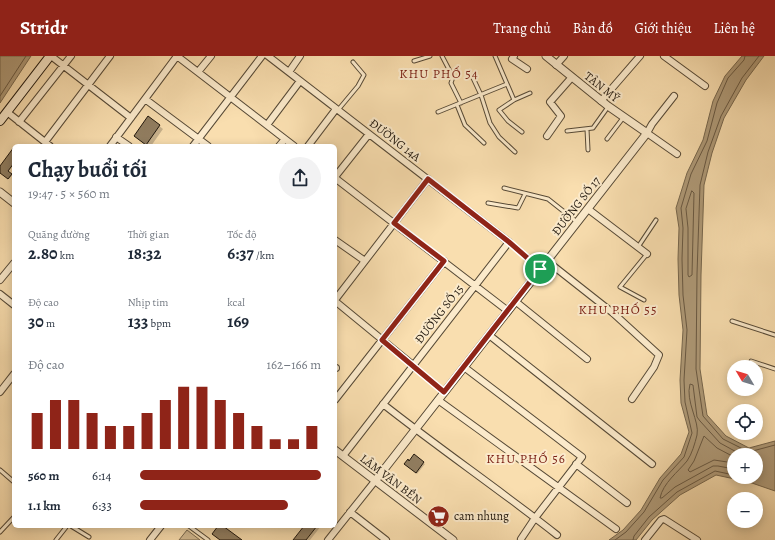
<!DOCTYPE html>
<html lang="vi">
<meta charset="utf-8">
<style>
:root{--surface:#fff;--page:#f2f2f3;--text:#1f2937;--muted:#747a83;--accent:#8f2418}
body{margin:0;font-family:Alegreya,serif;background:var(--page);color:var(--text);height:100vh;display:flex;flex-direction:column;font-size:15px;white-space:nowrap}
*{box-sizing:border-box;margin:0}
p{font-size:13px;color:var(--muted)}
.icon{flex:none;width:22px;height:22px;fill:none;stroke:currentColor;stroke-width:2;stroke-linecap:round;stroke-linejoin:round}
.map{position:relative;flex:1;overflow:hidden}
.details{position:absolute;left:12px;top:88px;width:325px;height:384px;display:flex;flex-direction:column;background:var(--surface);border-radius:6px;box-shadow:0 2px 10px #0003}
.details>*{flex:none}
.needle{width:26px;rotate:308deg}
.buttons{position:absolute;left:727px;top:304px;display:grid;gap:8px}
.buttons a{display:grid;place-items:center;width:36px;height:36px;border-radius:50%;background:var(--surface);box-shadow:0 2px 10px #0003;font-size:20px}
.pin{position:absolute;display:grid;place-items:center;width:34px;height:34px;color:#fff;margin:-17px;border:2px solid #fff;border-radius:50%;box-shadow:0 1px 4px #0007}
.round{display:grid;place-items:center;flex:none;width:42px;height:42px;border-radius:21px;background:var(--page)}
.overview{display:flex;align-items:center;justify-content:space-between;height:68px;padding:0 16px}
h1{font-size:22px;font-weight:700;line-height:30px}
.stats{display:grid;grid-template-columns:repeat(3,1fr);gap:6px;height:68px;padding:4px 16px}
.stats div{display:grid;align-content:center}
.stats b{font-size:17px;font-weight:700}
.stats small{font-size:11px;font-weight:400}
.stats p{font-size:11px}
.chart{height:112px;padding:8px 16px}
.chart p{display:flex;justify-content:space-between}
.chart svg{width:100%;height:72px;margin-top:4px;stroke:var(--accent);stroke-width:6}
ul{padding:0 16px;list-style:none;font-size:13px}
li{display:grid;grid-template-columns:64px 48px 1fr;align-items:center;height:30px}
li i{height:10px;border-radius:5px;background:var(--accent)}
header{display:flex;align-items:center;gap:24px;box-sizing:border-box;height:56px;padding:0 20px;background:var(--accent);color:#fff}
header strong{font-size:19px}
nav{display:flex;gap:22px;margin-inline-start:auto;font-size:14px}
.map>svg:first-child{display:block}
</style>
<header>
<strong>Stridr</strong>
<nav><a>Trang chủ</a><a>Bản đồ</a><a>Giới thiệu</a><a>Liên hệ</a></nav>
</header>
<div class="map">
<svg width="775" height="484" viewBox="0 0 775 484">
<rect width="100%" height="100%" fill="#f9deaf"/>
<filter id="stains"><feTurbulence type="fractalNoise" baseFrequency=".005" numOctaves="4"/><feColorMatrix values="0 0 0 0 .2 0 0 0 0 .09 0 0 0 0 .02 0 0 0 .5 -.17"/></filter>
<radialGradient id="worn" r=".72"><stop offset=".6" stop-color="#630" stop-opacity="0"/><stop offset="1" stop-color="#630" stop-opacity=".3"/></radialGradient>
<path fill="#d4bc93" stroke="#7a6a50" d="M 187,474 L 200,484 L 179,484 Z"/>
<path fill="#af9a78" stroke="#76664d" fill-rule="evenodd" d="M 0,0 L 31,0 L 0,47 Z
M 742,0 L 764,0 L 746,24 L 724,62 L 712,97 L 704,129 L 701,219 L 700,313 L 707,359 L 726,380 L 749,392 L 775,385 L 775,435 L 749,426 L 716,419 L 680,439 L 652,464 L 636,484 L 609,484 L 623,474 L 641,454 L 660,422 L 681,398 L 689,376 L 681,347 L 680,324 L 683,274 L 679,239 L 678,203 L 679,172 L 676,152 L 687,117 L 703,84 L 713,45 L 725,20 ZM 734,399 L 756,399 L 756,421 L 734,421 Z"/>
<path fill="#0003" d="M 149,62 L 163,73 L 151,90 L 148,90 L 138,83 Z
M 14,96 L 14,108 L 8,116 L 12,119 L 9,123 L 0,116 L 0,111 Z
M 409,406 L 423,407 L 425,408 L 417,418 L 407,409 Z
M 305,470 L 321,470 L 310,484 L 294,484 Z"/>
<g fill="none" stroke-linecap="round" stroke-linejoin="round">
<path stroke="#685842" stroke-width="1" d="M 759,0 L 742,22 L 721,60 L 708,96 L 700,129 L 697,218 L 696,313 L 703,360 L 723,383 L 749,396 L 775,389
M 0,40 L 26,0
M 692,135 L 694,137 L 692,219 L 689,221 L 688,219 L 688,172 L 686,153 Z
M 734,401 L 717,392 L 704,380 L 694,405 L 688,414 L 690,416 L 714,404 L 734,407
M 734,413 L 718,410 L 713,410 L 675,431 L 662,442 L 660,442 C 663,427 678,416 687,405 C 692,398 695,387 697,379 C 700,366 685,345 690,328 L 693,329 L 697,361 L 700,365 L 720,387 L 742,399
M 615,484 L 626,476 L 644,456 L 663,424 L 684,401 L 692,377 L 685,346 L 684,324 L 687,274 L 683,239 L 682,203 L 683,172 L 681,152 L 691,118 L 707,85 L 717,47 L 728,22 L 744,4 L 745,0
M 633,484 L 634,480 L 649,461 L 677,436 L 715,415 L 734,419"/>
</g>
<path fill="#917e61" stroke="#20170d" d="M 148,60 L 160,69 L 146,89 L 134,80 Z
M 14,91 L 14,107 L 8,115 L 12,118 L 8,123 L 0,117 L 0,110 Z
M 414,398 L 424,406 L 416,417 L 404,408 L 408,403 L 409,405 Z
M 218,470 L 223,470 L 242,484 L 220,484 L 212,478 Z
M 304,470 L 317,470 L 306,484 L 293,484 Z"/>
<g fill="none" stroke-linecap="round" stroke-linejoin="round">
<defs>
<path id="service" d="M 442,0 L 453,21 L 451,27 L 461,47
M 495,0 L 514,44
M 414,5 L 430,0
M 473,22 L 481,39 L 490,67 L 499,81 L 515,96
M 457,49 L 465,69 L 484,87
M 338,54 L 358,30 L 364,19 L 353,6
M 438,56 L 507,28
M 587,73 L 588,94
M 567,75 L 593,72 L 608,51
M 522,76 L 508,65 L 499,54 L 514,44 L 530,37
M 607,83 L 623,62
M 504,132 L 548,143 L 577,166
M 488,147 L 518,152 L 525,138
M 509,186 L 540,213
M 638,191 L 656,164
M 644,244 L 620,231 L 647,198
M 732,265 L 775,279
M 751,305 L 775,313
M 413,309 L 444,335
M 0,414 L 14,426
M 71,470 L 89,481
M 189,470 L 208,484
M 0,476 L 14,461
M 56,484 L 67,470"/>
<path id="minor" d="M 51,0 L 131,62
M 177,0 L 294,90
M 268,0 L 509,186 L 343,400
M 514,0 L 512,3 L 527,13
M 664,0 L 705,30
M 556,9 L 564,0
M 198,16 L 211,0
M 289,16 L 300,0
M 674,40 L 652,68 L 647,77 L 677,98
M 145,43 L 208,90
M 601,45 L 640,0
M 7,56 L 50,90
M 19,66 L 71,0
M 267,69 L 300,25
M 547,80 L 561,60 L 550,46 L 572,21
M 116,81 L 129,90
M 45,86 L 110,0
M 110,90 L 177,0
M 193,90 L 262,0
M 279,90 L 285,83
M 308,90 L 336,53
M 335,121 L 369,78
M 335,122 L 508,255
M 588,153 L 647,198
M 335,184 L 365,205
M 547,205 L 613,257 L 659,299 L 654,311 L 632,343
M 0,224 L 14,207
M 0,238 L 14,249
M 335,244 L 428,123
M 335,245 L 413,309
M 515,245 L 587,303
M 489,279 L 652,408
M 464,311 L 582,401 L 535,462 L 521,483
M 335,312 L 336,312
M 0,336 L 14,318
M 335,344 L 444,205
M 438,344 L 616,473
M 383,348 C 440,393 500,434 557,479
M 576,408 L 627,447
M 350,456 L 386,484
M 150,484 L 161,470
M 328,484 L 375,425
M 645,484 L 661,464 L 664,463 L 697,484"/>
<path id="tertiary" d="M 0,136 L 14,147
M 335,394 L 453,484
M 375,425 L 647,77 L 608,50 L 546,0"/>
<path id="secondary" d="M 0,65 L 50,0"/>
</defs>
<use href="#service" stroke="#564936" stroke-width="5"/>
<use href="#minor" stroke="#564936" stroke-width="8"/>
<use href="#tertiary" stroke="#564936" stroke-width="9"/>
<use href="#secondary" stroke="#20170d" stroke-width="10"/>
<use href="#service" stroke="#fbeacb" stroke-width="3"/>
<use href="#minor" stroke="#fbeacb" stroke-width="6"/>
<use href="#tertiary" stroke="#fbeacb" stroke-width="7"/>
<use href="#secondary" stroke="#fbeacb" stroke-width="8"/>
</g>
<g fill="none" stroke-linecap="round" stroke-linejoin="round">
<defs>
<path id="route" d="M 428,123 L 509,186 L 540,213 L 444,336 L 382,284 L 444,205 L 394,167 Z"/>
</defs>
<use href="#route" stroke="#fff" stroke-width="8"/>
<use href="#route" stroke="#8f2418" stroke-width="5"/>
</g>
<defs>
<symbol id="supermarket-disc" viewBox="-11 -11 22 22"><circle r="9.5" fill="#8f2418" stroke="#fbeacb"/><path d="M-6-5.5h2.5l.6 2H6L4.5 2H-2.5L-4.4-4H-6ZM-1.5 3.2a1.3 1.3 0 1 0 .1 0ZM3 3.2a1.3 1.3 0 1 0 .1 0Z" fill="#fff"/></symbol>
</defs>
<g fill-rule="evenodd">
<use href="#supermarket-disc" x="426" y="448" width="25" height="25"/>
</g>
<g text-anchor="middle" stroke-width="4" stroke-linejoin="round" paint-order="stroke">
<g font-size="12" fill="#20170d" stroke="#fbeacb">
<text transform="translate(602 31) rotate(38)" y="4">TÂN MỸ</text>
<text transform="translate(395 84) rotate(38)" y="4">ĐƯỜNG 14A</text>
<text transform="translate(576 150) rotate(-52)" y="4">ĐƯỜNG SỐ 17</text>
<text transform="translate(439 258) rotate(-52)" y="4">ĐƯỜNG SỐ 15</text>
<text transform="translate(391 423) rotate(37)" y="4">LÂM VĂN BỀN</text>
</g>
<g font-size="12" fill="#20170d" stroke="#fbeacb" text-anchor="start">
<text x="454" y="464">cam nhung</text>
</g>
<g font-size="13" letter-spacing="1" fill="#7a1f14" stroke="#fbeacb">
<text x="439" y="22">KHU PHỐ 54</text>
<text x="618" y="258">KHU PHỐ 55</text>
<text x="526" y="407">KHU PHỐ 56</text>
</g>
</g>
<rect width="100%" height="100%" filter="url(#stains)"/>
<rect width="100%" height="100%" fill="url(#worn)"/>
</svg>
<div class="buttons">
<a><svg class="needle" viewBox="-14 -14 28 28"><path d="M0-13l5 13h-10z" fill="#e53935"/><path d="M0 13l5-13h-10z" fill="#747a83"/></svg></a>
<a><svg class="icon" aria-label="locate" viewBox="0 0 24 24"><circle cx="12" cy="12" r="6"/><path d="M12 2v4M12 18v4M2 12h4M18 12h4"/></svg></a>
<a>+</a>
<a>−</a>
</div>
<div class="pin" style="left:540px;top:213px;background:#1e9e55"><svg class="icon" aria-label="arrive" viewBox="0 0 24 24"><path d="M6 21V4h12l-3 4 3 4H6"/></svg></div>
<section class="details">
<div class="overview"><div><h1>Chạy buổi tối</h1><p>19:47 · 5 × 560 m</p></div><a class="round"><svg class="icon" aria-label="share" viewBox="0 0 24 24"><path d="M12 15V3M7 8l5-5 5 5M5 13v7h14v-7"/></svg></a></div>
<div class="stats">
<div><p>Quãng đường</p><b>2.80<small> km</small></b></div>
<div><p>Thời gian</p><b>18:32</b></div>
<div><p>Tốc độ</p><b>6:37<small> /km</small></b></div>
</div>
<div class="stats">
<div><p>Độ cao</p><b>30<small> m</small></b></div>
<div><p>Nhịp tim</p><b>133<small> bpm</small></b></div>
<div><p>kcal</p><b>169</b></div>
</div>
<div class="chart"><p><span>Độ cao</span>162–166 m</p>
<svg viewBox="0 0 160 44" preserveAspectRatio="none"><path d="M5 44V22M15 44V14M25 44V14M35 44V22M45 44V30M55 44V30M65 44V22M75 44V14M85 44V6M95 44V6M105 44V14M115 44V22M125 44V30M135 44V38M145 44V38M155 44V30"/></svg>
</div>
<ul>
<li><b>560 m</b>6:14<i style="width:100%"></i></li>
<li><b>1.1 km</b>6:33<i style="width:82%"></i></li>
</ul>
</section>
</div>
